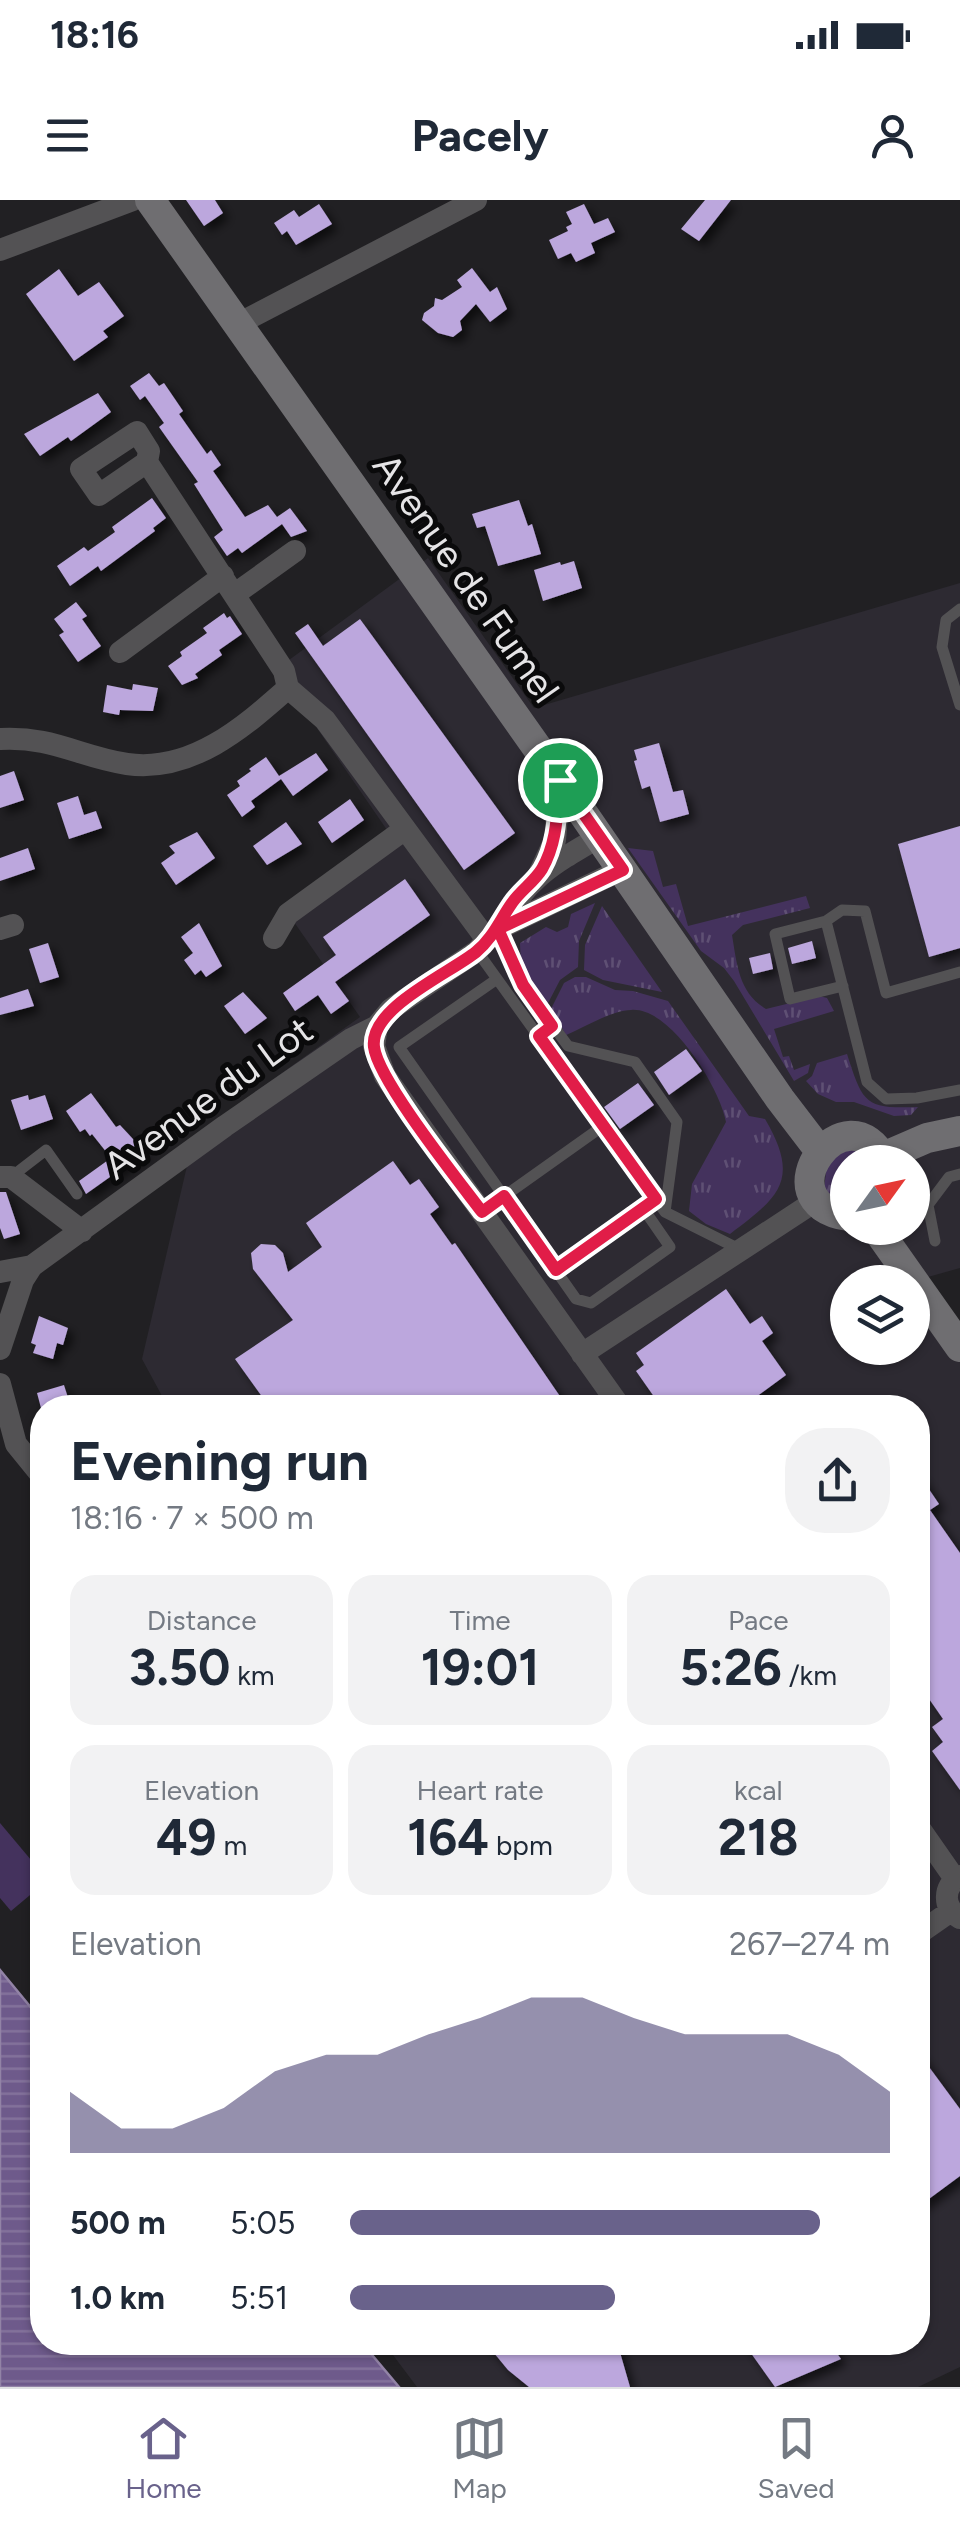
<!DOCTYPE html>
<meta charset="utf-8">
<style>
:root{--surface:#fff;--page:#f2f2f3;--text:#1f2937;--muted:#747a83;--line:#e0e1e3;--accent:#69628b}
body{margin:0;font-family:Figtree,sans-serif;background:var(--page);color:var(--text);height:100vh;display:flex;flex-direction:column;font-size:38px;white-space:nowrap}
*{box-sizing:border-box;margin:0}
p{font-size:32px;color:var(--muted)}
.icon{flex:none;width:55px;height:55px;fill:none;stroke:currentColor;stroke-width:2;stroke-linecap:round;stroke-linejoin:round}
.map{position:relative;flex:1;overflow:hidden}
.sheet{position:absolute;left:30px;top:1195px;width:900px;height:960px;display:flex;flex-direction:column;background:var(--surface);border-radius:40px;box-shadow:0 2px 8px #0004}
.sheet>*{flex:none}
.needle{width:65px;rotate:57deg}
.fabs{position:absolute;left:830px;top:945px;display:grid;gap:20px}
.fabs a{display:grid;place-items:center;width:100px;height:100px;border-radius:50%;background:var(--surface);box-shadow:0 2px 8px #0004;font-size:50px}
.pin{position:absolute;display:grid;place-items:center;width:85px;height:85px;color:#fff;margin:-42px;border:5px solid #fff;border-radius:50%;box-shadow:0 2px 10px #0007}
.round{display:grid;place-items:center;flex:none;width:105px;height:105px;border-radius:40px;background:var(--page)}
.headline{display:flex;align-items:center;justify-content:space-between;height:170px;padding:0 40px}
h1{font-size:55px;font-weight:700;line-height:75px}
.figures{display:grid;grid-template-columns:repeat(3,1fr);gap:15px;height:170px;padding:10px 40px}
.figures div{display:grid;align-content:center;border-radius:25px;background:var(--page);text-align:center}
.figures b{font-size:50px;font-weight:700}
.figures small{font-size:28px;font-weight:400}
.figures p{font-size:28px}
.chart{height:280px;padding:20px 40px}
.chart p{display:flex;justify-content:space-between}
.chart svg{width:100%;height:180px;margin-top:10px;fill:var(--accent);opacity:.7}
ul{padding:0 40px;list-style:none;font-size:32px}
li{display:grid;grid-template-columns:160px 120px 1fr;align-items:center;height:75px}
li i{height:25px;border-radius:12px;background:var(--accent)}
.status{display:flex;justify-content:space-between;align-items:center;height:70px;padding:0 50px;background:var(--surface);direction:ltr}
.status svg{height:28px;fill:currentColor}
header{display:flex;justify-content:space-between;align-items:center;height:130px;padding:0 40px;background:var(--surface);font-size:45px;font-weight:700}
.menu{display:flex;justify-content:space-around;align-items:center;height:140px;border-top:2px solid var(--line);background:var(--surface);font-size:28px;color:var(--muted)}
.menu a{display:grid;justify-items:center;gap:5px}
.menu .current{color:var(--accent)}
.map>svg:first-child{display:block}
</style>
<div class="status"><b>18:16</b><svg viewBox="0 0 49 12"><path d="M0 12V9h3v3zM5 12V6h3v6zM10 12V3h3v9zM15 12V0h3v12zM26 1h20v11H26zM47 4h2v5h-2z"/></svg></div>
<header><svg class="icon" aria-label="menu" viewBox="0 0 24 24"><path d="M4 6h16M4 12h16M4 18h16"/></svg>Pacely<svg class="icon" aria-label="person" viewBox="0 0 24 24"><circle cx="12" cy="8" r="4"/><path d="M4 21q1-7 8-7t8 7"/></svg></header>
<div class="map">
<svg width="960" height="2187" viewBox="0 0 960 2187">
<defs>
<pattern id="grass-tufts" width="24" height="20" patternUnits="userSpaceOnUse" patternTransform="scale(2.5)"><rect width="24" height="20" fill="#44325d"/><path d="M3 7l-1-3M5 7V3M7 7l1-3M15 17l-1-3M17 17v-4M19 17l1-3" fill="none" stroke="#5f5074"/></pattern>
<pattern id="water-rules" width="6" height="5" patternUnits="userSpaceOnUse" patternTransform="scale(2.5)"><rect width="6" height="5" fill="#6e5a8b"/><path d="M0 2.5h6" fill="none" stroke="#83729b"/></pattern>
<filter id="shadow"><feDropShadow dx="6" dy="6" stdDeviation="5" flood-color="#0009"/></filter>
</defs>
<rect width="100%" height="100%" fill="#212023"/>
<path fill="#2d2a32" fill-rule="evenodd" d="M 428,358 L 534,508 L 960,383 L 960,1068 L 928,1077 L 960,1122 L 960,2167 L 918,2187 L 417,2187 L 384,2143 L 918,2142 L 918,1208 L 168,1207 L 142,1159 L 194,936 L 360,817 L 294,722 L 398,646 L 310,518 L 289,460 ZM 848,962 L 912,962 L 912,1028 L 848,1028 ZM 848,1082 L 912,1082 L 912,1148 L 848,1148 Z"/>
<path fill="url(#grass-tufts)" d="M 628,648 L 653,651 L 663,687 L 676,684 L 688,726 L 806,696 L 810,708 L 743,725 L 732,735 C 737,765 739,793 766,809 L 819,796 L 827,798 L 834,811 L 774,829 L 783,857 L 789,856 L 794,870 L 810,864 L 808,873 L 794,881 L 734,781 L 724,768 L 701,751 Z
M 595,703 L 579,741 L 578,767 L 560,780 L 547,805 L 521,768 L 520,743 L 546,727 L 557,732 L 568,727 L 571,714 Z
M 602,706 L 662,792 L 603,780 L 584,770 L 585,745 Z
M 575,777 L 586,777 L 615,790 L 633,791 L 668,801 L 749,916 L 765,919 C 801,980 779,997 730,1034 L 706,1024 L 689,1011 L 692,984 L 726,922 C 720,888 670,806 631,810 C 610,811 585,827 566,835 L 551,809 L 564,783 Z
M 847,854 C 863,904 865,909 918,907 L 911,915 L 894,916 L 854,902 L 836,902 L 818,894 L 806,881 L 812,876 L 817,863 Z
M 854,949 L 870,962 L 848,962 L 847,1002 L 836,1000 L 824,989 L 828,956 Z"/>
<path fill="#44325d" d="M 0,1623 L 42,1673 L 42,1685 L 11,1711 L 0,1698 Z"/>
<path fill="url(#water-rules)" stroke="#9283a6" stroke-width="2.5" d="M 0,1770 L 42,1821 L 42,2142 L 362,2143 L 399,2187 L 0,2187 Z"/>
<path fill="#bca7dd" filter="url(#shadow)" d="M 186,0 L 215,0 L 223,13 L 204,26 Z
M 705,0 L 731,0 L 699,41 L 681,29 Z
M 319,4 L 332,24 L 296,45 L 287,31 L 282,35 L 274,23 L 294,10 L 299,17 Z
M 584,4 L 594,24 L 608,18 L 615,32 L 591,43 L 595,53 L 576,62 L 571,53 L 558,59 L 549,40 L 568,31 L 566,27 L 572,24 L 566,12 Z
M 472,68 L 490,92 L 497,87 L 507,109 L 490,122 L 476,104 L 460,121 L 462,130 L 453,137 L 438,133 L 422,120 L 424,113 L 434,106 L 435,98 L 442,100 L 462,87 L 457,80 Z
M 59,69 L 78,96 L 99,82 L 124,116 L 103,131 L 108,137 L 74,161 L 26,94 Z
M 149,173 L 159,186 L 164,183 L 183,211 L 179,214 L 207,254 L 211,250 L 221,265 L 213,271 L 245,317 L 268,305 L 277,317 L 290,308 L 307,331 L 291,337 L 282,324 L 242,353 L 238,348 L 227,356 L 214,337 L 223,330 L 194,284 L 198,282 L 159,227 L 164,223 L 145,196 L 140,200 L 130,186 Z
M 98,193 L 111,212 L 71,241 L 68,237 L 40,256 L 24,234 Z
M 152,298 L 166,318 L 153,328 L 155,331 L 101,371 L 98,366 L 70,386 L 57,366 L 84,347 L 88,351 L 115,332 L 112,327 Z
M 519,300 L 528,326 L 532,324 L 541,354 L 498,366 L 485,326 L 477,328 L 472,314 Z
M 574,361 L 582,388 L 543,401 L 534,370 L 560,362 L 561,365 Z
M 76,402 L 87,416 L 82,419 L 101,446 L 78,462 L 59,435 L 64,432 L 54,419 Z
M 224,413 L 227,418 L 230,416 L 242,434 L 219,450 L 222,455 L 195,474 L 198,478 L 182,485 L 168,466 L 182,456 L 180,452 L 207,433 L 203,428 Z
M 360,419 L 515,633 L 464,670 L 295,433 L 308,424 L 323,446 Z
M 133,484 L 158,488 L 153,511 L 120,510 L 119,515 L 103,512 L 107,485 L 132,490 Z
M 659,543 L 673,592 L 683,590 L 689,614 L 660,622 L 650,586 L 642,589 L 634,561 L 637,560 L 634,550 Z
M 316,553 L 328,570 L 293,596 L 281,579 L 251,601 L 255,607 L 242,617 L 227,595 L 240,586 L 237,581 L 251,571 L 249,569 L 266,557 L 279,576 Z
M 14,571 L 24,600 L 0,608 L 0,576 Z
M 78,596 L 84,615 L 96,611 L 102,628 L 69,639 L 57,603 Z
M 350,599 L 364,620 L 332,643 L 318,622 Z
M 286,622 L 302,644 L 267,665 L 253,646 Z
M 960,626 L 960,748 L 929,757 L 898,644 Z
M 197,632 L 215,658 L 176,685 L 161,663 L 175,653 L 169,646 Z
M 28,648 L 35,669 L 0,681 L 0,658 Z
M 405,679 L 430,715 L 335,782 L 349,801 L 331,814 L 318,795 L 295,811 L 283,793 L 336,755 L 323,737 Z
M 199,723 L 222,766 L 206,777 L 201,770 L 195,775 L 184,760 L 193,753 L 181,737 Z
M 812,741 L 816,758 L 792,764 L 788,748 Z
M 48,743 L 59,777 L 40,783 L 29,749 Z
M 770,753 L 773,769 L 753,774 L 749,758 Z
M 28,789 L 34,806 L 0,815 L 0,798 Z
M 243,792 L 267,818 L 245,834 L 224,806 Z
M 686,849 L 702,871 L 669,895 L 654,872 Z
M 638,883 L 654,905 L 620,929 L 604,907 Z
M 91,893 L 116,927 L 120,925 L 145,952 L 86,994 L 79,981 L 111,958 L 92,934 L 90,936 L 85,929 L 80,932 L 66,911 Z
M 28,895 L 29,900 L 45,895 L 53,919 L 21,930 L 11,900 Z
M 393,961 L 410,985 L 419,979 L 439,1007 L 430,1014 L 452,1045 L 455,1043 L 568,1208 L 250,1208 L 263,1198 L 235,1159 L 293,1120 L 253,1069 L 251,1053 L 261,1044 L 275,1045 L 283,1053 L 288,1072 L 322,1047 L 306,1023 Z
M 0,992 L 6,992 L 20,1034 L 4,1039 L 0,1028 Z
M 726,1089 L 750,1124 L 762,1116 L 773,1133 L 762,1141 L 786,1175 L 741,1208 L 662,1208 L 636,1171 L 644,1165 L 636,1153 Z
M 39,1116 L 68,1128 L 63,1145 L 57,1143 L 53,1159 L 33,1153 L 36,1145 L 31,1143 Z
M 64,1185 L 69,1201 L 64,1203 L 65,1208 L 41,1208 L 37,1193 Z
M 918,1273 L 939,1304 L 930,1310 L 960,1353 L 960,1590 L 932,1551 L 943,1542 L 932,1527 L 943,1519 L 918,1483 Z
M 918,1852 L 960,1909 L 960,1976 L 918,2007 Z
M 485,2142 L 617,2142 L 630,2187 L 529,2187 L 508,2170 Z
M 743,2142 L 829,2142 L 841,2159 L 775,2187 Z"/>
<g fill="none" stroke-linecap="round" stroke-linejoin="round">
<path stroke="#535254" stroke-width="11" d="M 960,409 L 946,420 L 942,447 L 960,505
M 826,721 L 867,882 L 886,899 L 917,898 L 960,890
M 498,729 L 523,785 L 568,846 L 635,862 L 677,922 L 665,1012
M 477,751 L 665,1012 L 739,1049
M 497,779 L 399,847 L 576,1099 L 591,1103 L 670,1047 L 643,1008
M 843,786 L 790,799 L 775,734 L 826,721 L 842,710 L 865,711 L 886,793 L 960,772
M 11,977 L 46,950 L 77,994
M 482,1012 L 603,926
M 935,1041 L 928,1005 L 949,977 L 960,974
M 556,1070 L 646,1006"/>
<path stroke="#535254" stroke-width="22" d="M 0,50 L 133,0
M 238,124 L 476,0
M 147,262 L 149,251 L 137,232 L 81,269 L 99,295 L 147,262 L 284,471 L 288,488
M 235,394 L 295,351
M 120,452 L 223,376
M 0,539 C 52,536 80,557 127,564 C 191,573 243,528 288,488 L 325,520 L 487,740
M 599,637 C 551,665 526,679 498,729 L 623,669
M 540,672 L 555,640 L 560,580
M 0,729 L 13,725
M 495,731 L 477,751 L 391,809 L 377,826 L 374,846 L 385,876 L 621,1208
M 274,738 L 288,714 L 405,629
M 0,977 L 11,977 L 82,1031
M 0,1072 L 32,1066
M 0,1149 L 23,1080 L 32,1066 L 225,926 L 351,839 L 377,826
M 582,1154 L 817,1000
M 0,1184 L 16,1244 L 42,1276
M 918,1626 L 955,1679
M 960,1676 C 943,1687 942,1707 960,1718
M 918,1734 L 951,1711"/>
<path stroke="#6f6e71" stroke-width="30" d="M 150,0 L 560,580 L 780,899 L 819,950
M 883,957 L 927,938 L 960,931
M 848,1016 C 759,1003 847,884 885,962
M 876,1028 L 960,1147"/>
</g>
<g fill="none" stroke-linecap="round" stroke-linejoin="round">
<defs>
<path id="route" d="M 560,580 C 557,611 558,641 542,669 C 534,682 520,691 512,703 C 500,720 493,738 476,752 C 450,773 369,808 374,847 C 378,880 458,980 482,1012 L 504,996 L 556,1070 L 656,999 L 539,836 L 552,826 L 523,785 L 498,729 L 623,670 L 560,580"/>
</defs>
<use href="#route" stroke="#fff" stroke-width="20"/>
<use href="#route" stroke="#e11d48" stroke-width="12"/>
</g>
<g text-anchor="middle" stroke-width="10" stroke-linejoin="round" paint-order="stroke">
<g font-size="38" fill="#e5e4e6" stroke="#0a0a0b">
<text transform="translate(466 378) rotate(55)" y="13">Avenue de Fumel</text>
<text transform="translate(208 898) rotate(-36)" y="13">Avenue du Lot</text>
</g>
</g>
</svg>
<div class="fabs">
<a><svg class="needle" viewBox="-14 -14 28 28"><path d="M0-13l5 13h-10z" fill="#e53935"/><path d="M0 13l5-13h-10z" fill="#747a83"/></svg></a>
<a><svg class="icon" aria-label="layers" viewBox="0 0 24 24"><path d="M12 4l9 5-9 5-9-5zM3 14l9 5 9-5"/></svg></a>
</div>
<div class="pin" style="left:560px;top:580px;background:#1e9e55"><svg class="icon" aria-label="arrive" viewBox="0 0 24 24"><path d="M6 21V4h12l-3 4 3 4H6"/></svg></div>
<section class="sheet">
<div class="headline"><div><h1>Evening run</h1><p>18:16 · 7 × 500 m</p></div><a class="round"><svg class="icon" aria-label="share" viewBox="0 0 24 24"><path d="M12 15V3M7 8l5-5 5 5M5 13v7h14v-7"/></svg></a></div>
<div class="figures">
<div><p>Distance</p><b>3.50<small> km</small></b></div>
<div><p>Time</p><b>19:01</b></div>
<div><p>Pace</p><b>5:26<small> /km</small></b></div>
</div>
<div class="figures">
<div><p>Elevation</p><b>49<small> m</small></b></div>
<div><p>Heart rate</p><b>164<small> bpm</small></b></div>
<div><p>kcal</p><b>218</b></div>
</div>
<div class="chart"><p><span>Elevation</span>267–274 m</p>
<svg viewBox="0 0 160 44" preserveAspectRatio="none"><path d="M0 44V29L10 38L20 38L30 33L40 24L50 20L60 20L70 15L80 11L90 6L100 6L110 11L120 15L130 15L140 15L150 20L160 29V44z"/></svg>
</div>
<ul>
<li><b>500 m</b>5:05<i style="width:87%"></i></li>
<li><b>1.0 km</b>5:51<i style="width:49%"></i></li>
</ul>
</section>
</div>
<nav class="menu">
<a class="current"><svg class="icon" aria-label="home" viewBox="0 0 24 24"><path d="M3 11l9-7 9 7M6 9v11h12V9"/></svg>Home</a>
<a><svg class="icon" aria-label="map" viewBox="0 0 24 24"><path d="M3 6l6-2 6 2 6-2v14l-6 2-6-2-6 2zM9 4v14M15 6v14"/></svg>Map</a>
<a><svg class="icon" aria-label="saved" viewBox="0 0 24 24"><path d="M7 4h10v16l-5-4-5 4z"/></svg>Saved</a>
</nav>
